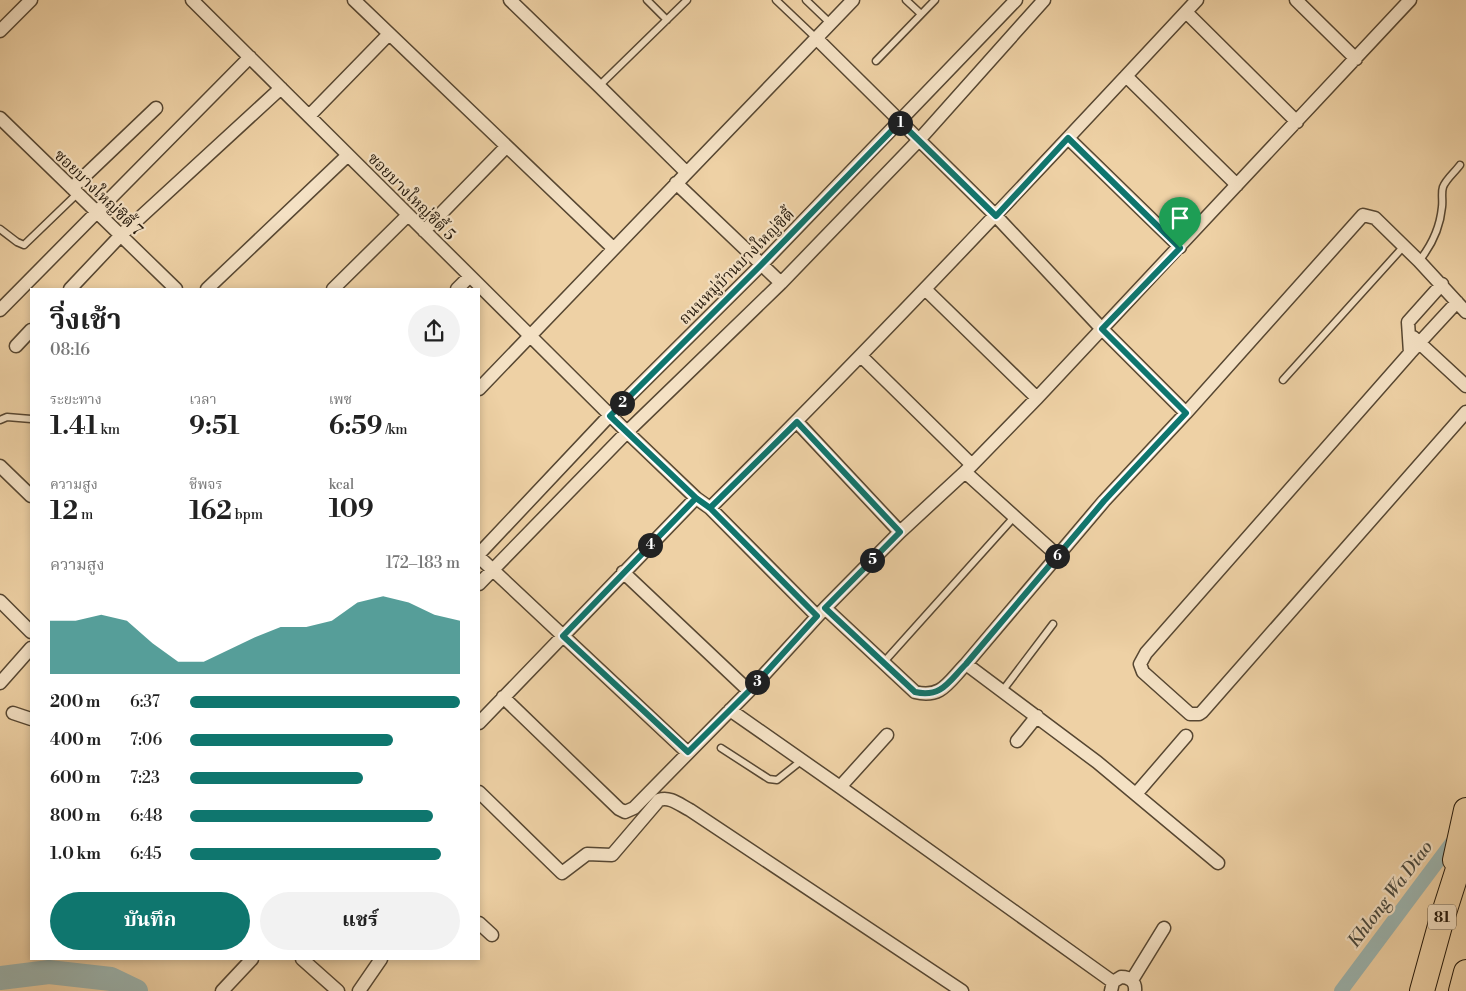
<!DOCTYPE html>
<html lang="th">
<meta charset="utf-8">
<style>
:root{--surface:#fff;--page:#f2f2f2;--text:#222;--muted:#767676;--accent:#0f766e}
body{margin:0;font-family:"Libre Bodoni","Noto Serif Thai",serif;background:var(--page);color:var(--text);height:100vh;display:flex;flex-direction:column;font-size:19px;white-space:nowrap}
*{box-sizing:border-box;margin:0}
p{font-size:16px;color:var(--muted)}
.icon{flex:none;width:28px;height:28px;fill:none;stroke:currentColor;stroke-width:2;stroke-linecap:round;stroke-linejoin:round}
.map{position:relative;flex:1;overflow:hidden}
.details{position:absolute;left:30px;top:288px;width:450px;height:672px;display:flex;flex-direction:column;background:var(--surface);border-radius:0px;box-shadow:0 2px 8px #0003}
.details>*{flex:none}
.pin{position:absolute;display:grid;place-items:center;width:42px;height:42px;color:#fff;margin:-51px -21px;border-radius:50% 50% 50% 0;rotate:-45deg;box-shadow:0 0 5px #0007}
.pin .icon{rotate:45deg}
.km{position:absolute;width:25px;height:25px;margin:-12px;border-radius:50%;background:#222;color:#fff;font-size:14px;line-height:25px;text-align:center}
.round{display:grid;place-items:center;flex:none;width:52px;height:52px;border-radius:26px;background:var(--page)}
.headline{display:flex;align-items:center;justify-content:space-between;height:85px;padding:0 20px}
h1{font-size:28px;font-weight:700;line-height:38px}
.stats{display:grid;grid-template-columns:repeat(3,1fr);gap:8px;height:85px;padding:5px 20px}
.stats div{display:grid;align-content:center}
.stats b{font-size:25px;font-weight:700}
.stats small{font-size:14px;font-weight:400}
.stats p{font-size:14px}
.chart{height:140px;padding:10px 20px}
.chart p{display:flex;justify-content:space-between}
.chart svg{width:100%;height:90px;margin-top:5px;fill:var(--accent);opacity:.7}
.action{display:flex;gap:10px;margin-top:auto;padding:10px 20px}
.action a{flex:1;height:58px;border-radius:30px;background:var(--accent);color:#fff;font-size:20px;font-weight:700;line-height:58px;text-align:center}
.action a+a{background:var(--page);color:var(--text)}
ul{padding:0 20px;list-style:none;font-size:16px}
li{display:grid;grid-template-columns:80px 60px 1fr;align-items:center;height:38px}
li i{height:12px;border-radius:6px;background:var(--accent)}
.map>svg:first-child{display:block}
</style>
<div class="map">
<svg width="1466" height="991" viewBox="0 0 1466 991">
<rect width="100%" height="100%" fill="#eed1a5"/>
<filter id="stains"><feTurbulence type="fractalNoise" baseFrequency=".004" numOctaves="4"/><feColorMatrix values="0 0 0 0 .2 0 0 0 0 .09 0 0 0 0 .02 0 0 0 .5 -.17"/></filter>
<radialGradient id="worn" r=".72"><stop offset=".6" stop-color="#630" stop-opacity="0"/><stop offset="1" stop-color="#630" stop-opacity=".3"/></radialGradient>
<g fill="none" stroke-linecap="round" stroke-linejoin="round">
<path stroke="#9cb5b0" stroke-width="14" d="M 1341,991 L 1456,837"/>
<path stroke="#9cb5b0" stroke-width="24" d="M 0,978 L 49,972 L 111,979 L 136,991"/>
<defs>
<path id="lane" d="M 647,0 L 667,20
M 776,0 L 816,38
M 806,0 L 830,23
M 906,0 L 921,14
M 876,61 L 935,0
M 599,86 L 687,0
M 0,229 L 17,242 L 24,245 L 78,193
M 1419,261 C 1432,245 1440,228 1442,207 C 1443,200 1441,193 1443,187 C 1446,179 1455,172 1460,165
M 1283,380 L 1404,246
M 0,420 L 7,417 L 31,419
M 883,663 L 1015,516
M 1003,690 L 1053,624
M 721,748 L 769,779 L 777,780 L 801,761"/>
<path id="street" d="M 192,0 L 627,432 L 696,498 L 710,508 L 817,616
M 354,0 L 613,248
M 510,0 L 599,86 L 686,172
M 1296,0 L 1356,59
M 1186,12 L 1297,122
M 0,31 L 31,0
M 816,38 L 996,216 L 1102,329 L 1186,413 L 1363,215 L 1375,218 L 1419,261 L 1466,312
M 1126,76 L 1237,185
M 309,116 L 389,34
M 0,118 L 176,289
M 1068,138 L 1180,247
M 676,183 L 781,283
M 72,188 L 156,108
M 424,231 L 506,147
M 70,289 L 121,235 L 281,88
M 207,289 L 348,155
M 333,289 L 408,215
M 457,289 L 470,276
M 925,289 L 1037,398
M 1457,302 L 1410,353 L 1146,653 L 1140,664 L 1143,672 L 1190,714 L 1199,714 L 1202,712 L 1466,412
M 0,310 L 250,57
M 1413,337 L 1466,386
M 16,346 L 31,330
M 1410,353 L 1408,322 L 1442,284
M 861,356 L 972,465
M 479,389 L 853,0
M 797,422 L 900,532
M 0,466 L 31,496
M 965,472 L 1058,556
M 710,508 C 876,343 1037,172 1197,0
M 479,554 L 610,415 L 761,265 L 1016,0
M 479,557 L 688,753
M 623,572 L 749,691
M 479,584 L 627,432 L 781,283 L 919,140 L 1044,0
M 0,601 L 31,632
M 825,608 L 915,692 C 942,699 949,681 966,664 L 1104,501 L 1186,413
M 966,664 L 1097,762 L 1218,863
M 0,683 L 31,648
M 503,697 L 619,809 L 625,812 L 634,808 L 749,691 L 825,608 L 900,532 L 965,472 L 1037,398 L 1410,0
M 730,710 L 840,787 L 1113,982
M 13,713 L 31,719
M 479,723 L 696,498
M 1017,741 L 1037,716
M 840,787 L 887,735
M 479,792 L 562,873 L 587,854 L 612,855 L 659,800 C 670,796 680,805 690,810 L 962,991
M 1136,794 L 1186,736
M 479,923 L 492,935
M 302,959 L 338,991
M 1132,980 L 1164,928
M 222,991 L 252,959
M 359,991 L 381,959
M 1111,991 L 1113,982 L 1121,977 C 1130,977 1136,982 1135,991"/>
<path id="highway" d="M 1455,860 L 1466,810
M 1422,991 L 1441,922 L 1466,844
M 1461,991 L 1466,972"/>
</defs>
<use href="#lane" stroke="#574732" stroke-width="9"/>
<use href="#street" stroke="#574732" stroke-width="15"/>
<use href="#highway" stroke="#25190b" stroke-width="26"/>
<use href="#lane" stroke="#f4e1c4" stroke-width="6"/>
<use href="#street" stroke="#f4e1c4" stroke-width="12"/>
<use href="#highway" stroke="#eed1a5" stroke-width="24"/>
</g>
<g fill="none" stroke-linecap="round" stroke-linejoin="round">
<defs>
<path id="route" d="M 1180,248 L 1068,138 L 996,216 L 900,122 L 761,265 L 610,416 L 696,498 L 710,508 L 817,616 L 749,691 L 688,752 L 563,636 L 696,498 L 710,508 L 797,422 L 900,532 L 825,608 L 915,692 C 942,698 949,681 966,664 L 1104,501 L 1186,413 L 1102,329 L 1180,248"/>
</defs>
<use href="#route" stroke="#fff" stroke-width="10"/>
<use href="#route" stroke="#0f766e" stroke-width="6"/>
</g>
<g text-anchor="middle" stroke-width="4.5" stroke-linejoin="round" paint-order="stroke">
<rect fill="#f4e1c4" stroke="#635542" stroke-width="1" x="1428" y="904.5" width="28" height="25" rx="4"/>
<g font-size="15" font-weight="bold" fill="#25190b">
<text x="1442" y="922">81</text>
</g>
<g font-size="16" fill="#25190b" stroke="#f4e1c4">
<text transform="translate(99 192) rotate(44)" y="6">ซอยบางใหญ่ซิตี้ 7</text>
<text transform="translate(412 196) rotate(45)" y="6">ซอยบางใหญ่ซิตี้ 5</text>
<text transform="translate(736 266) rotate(-45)" y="6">ถนนหมู่บ้านบางใหญ่ซิตี้</text>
</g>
<g font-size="18" font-style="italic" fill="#49483d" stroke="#f4e1c4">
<text transform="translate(1390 894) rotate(-53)" y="6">Khlong Wa Diao</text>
</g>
</g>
<rect width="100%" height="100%" filter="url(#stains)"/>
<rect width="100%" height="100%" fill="url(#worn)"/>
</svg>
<div class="pin" style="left:1180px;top:248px;background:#1e9e55"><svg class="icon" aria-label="arrive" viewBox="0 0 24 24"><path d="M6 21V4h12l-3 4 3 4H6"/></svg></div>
<b class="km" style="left:900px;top:123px">1</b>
<b class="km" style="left:622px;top:403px">2</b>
<b class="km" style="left:757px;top:682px">3</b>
<b class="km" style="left:650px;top:545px">4</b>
<b class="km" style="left:872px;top:560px">5</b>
<b class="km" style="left:1057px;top:556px">6</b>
<section class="details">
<div class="headline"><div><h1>วิ่งเช้า</h1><p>08:16</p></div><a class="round"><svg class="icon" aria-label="share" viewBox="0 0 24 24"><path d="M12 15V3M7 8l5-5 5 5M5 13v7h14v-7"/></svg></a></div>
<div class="stats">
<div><p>ระยะทาง</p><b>1.41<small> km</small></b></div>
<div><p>เวลา</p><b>9:51</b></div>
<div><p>เพซ</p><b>6:59<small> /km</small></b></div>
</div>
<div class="stats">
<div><p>ความสูง</p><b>12<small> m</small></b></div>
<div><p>ชีพจร</p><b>162<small> bpm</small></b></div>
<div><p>kcal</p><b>109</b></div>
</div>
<div class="chart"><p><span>ความสูง</span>172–183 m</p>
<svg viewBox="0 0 160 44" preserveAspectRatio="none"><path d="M0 44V18L10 18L20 15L30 18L40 29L50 38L60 38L70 32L80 26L90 21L100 21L110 18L120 9L130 6L140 9L150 15L160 18V44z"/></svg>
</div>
<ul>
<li><b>200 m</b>6:37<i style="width:100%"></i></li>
<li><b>400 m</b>7:06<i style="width:75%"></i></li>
<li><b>600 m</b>7:23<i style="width:64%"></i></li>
<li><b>800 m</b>6:48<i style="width:90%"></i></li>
<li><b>1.0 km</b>6:45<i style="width:93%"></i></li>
</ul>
<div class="action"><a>บันทึก</a><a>แชร์</a></div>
</section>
</div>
